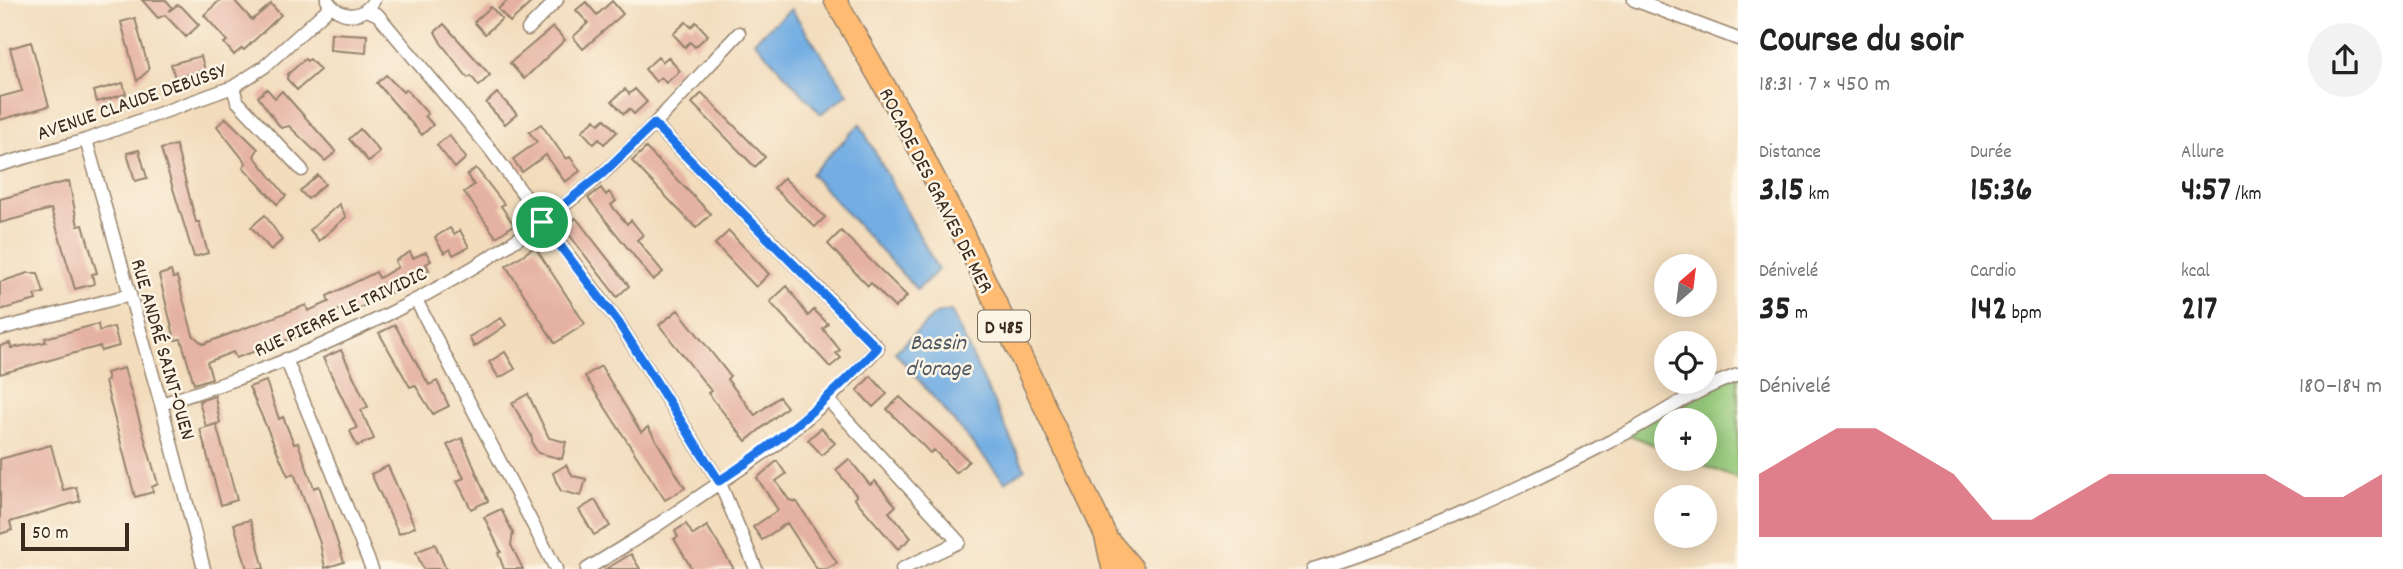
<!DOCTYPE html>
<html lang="fr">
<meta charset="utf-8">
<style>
:root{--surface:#fff;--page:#f2f2f2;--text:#222;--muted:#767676;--accent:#d1495b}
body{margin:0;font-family:Dekko,sans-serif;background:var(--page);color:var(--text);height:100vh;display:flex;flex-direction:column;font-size:26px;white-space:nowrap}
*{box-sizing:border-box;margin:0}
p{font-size:23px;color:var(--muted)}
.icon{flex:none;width:38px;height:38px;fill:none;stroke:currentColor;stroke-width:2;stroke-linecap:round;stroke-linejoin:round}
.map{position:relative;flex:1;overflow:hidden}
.details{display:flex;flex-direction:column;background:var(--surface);width:665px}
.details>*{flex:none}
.needle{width:46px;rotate:28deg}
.fabs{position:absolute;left:1654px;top:254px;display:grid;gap:14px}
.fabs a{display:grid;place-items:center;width:63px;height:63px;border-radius:50%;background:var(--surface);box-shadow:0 4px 18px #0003;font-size:35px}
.scale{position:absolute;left:21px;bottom:18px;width:108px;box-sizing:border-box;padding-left:7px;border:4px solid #3b2a1e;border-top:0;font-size:19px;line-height:24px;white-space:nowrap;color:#3b2a1e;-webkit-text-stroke:5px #fcf5e5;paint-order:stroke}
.pin{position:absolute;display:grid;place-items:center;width:60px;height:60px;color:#fff;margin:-30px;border:4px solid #fff;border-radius:50%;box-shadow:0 2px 7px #0007}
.round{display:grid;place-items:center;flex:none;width:74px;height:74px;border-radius:37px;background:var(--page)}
.overview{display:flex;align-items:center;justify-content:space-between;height:119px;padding:0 21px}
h1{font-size:38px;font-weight:700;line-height:52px}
.stats{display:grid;grid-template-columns:repeat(3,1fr);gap:10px;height:119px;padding:7px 21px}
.stats div{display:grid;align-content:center}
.stats b{font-size:35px;font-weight:700}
.stats small{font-size:19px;font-weight:400}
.stats p{font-size:19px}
.chart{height:196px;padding:14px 21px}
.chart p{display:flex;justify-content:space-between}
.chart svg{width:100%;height:126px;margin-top:7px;fill:var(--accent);opacity:.7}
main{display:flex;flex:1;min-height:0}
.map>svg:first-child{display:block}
</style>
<main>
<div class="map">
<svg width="1738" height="569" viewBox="0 0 1738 569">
<rect width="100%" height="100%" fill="#fcf5e5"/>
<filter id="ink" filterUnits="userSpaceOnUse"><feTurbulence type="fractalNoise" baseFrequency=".0143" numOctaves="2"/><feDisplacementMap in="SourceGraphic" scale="14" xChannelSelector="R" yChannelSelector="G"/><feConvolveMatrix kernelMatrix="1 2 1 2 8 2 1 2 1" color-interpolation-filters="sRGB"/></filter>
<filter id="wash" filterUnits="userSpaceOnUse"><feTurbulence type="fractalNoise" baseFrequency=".00686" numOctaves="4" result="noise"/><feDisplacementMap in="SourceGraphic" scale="28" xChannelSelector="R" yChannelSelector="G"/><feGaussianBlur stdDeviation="1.57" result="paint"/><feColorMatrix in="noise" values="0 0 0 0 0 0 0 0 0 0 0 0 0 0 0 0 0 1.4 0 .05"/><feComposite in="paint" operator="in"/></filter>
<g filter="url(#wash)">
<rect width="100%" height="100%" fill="#f2dcbc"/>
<path fill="#94c97a" stroke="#687a4c" stroke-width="2" d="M 1738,374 L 1738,479 L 1687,459 L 1704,458 L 1704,420 L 1666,420 L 1666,450 L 1625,433 Z"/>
<path fill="#72ade3" stroke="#566c80" stroke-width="2" d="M 791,9 L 848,94 L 821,114 L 754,41 Z
M 860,124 L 938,270 L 917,290 L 811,174 Z
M 951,311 L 1025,469 L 1005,482 L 895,352 L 936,314 Z"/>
<g id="blocks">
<path fill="#e5b1a2" d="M 142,0 L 166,0 L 173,8 L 169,11 L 177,5 L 181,6 L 199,25 L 186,37 L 165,15 L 158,18 Z
M 220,0 L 234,0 L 252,20 L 271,4 L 281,15 L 244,50 L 242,48 L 234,55 L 224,43 L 227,41 L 204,15 Z
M 508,0 L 534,0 L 510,22 L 498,9 Z
M 612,1 L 623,14 L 583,49 L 573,37 L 588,23 L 576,10 L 586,2 L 597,15 Z
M 491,7 L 502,19 L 485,34 L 474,22 Z
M 135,18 L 149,70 L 137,81 L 121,22 Z
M 686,22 L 691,27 L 696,22 L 708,35 L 695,47 L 690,42 L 685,47 L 673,34 Z
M 444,24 L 490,75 L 479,86 L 471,76 L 468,78 L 441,43 L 435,32 Z
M 553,27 L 565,40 L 524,79 L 510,63 Z
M 331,33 L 367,35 L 366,53 L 330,50 Z
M 31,42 L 49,106 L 0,120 L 0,97 L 22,91 L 10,48 Z
M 201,56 L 205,70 L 175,78 L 171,64 Z
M 658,57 L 662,62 L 668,57 L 680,71 L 666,83 L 661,77 L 656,82 L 645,69 Z
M 305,59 L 307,61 L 310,59 L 320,70 L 297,90 L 287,79 L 288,74 Z
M 386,75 L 403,92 L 406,89 L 428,114 L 425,116 L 433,125 L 422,135 L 377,83 Z
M 123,83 L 126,94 L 97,102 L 94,91 Z
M 267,89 L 275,98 L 282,91 L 336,152 L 325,161 L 289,126 L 281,128 L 258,97 Z
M 625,89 L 629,94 L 635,89 L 647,102 L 634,114 L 629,109 L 624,114 L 612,101 Z
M 497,93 L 517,114 L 505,124 L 486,103 Z
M 702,93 L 765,157 L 755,167 L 692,103 Z
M 226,118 L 258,149 L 254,156 L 286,196 L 277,204 L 243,167 L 246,163 L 217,126 Z
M 595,119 L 599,124 L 605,119 L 617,132 L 604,144 L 599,139 L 594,144 L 582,131 Z
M 541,124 L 566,159 L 570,157 L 580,171 L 565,182 L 546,155 L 522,172 L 513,159 L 537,142 L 529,132 Z
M 360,129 L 380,152 L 369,162 L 349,139 Z
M 449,135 L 466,158 L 455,168 L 437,145 Z
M 176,145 L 196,222 L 199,222 L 208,253 L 194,257 L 161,149 Z
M 646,148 L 711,214 L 696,228 L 632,161 Z
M 139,150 L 147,178 L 135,181 L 127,153 Z
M 476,168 L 504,204 L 501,206 L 514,225 L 496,237 L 464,192 L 474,185 L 467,175 Z
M 318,175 L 325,184 L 308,199 L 300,191 Z
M 784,178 L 825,217 L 815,227 L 774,188 Z
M 69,181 L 78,226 L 83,225 L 97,273 L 92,274 L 94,284 L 75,289 L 51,209 L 0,223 L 0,199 Z
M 601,188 L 606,195 L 609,192 L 616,201 L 611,205 L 627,224 L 631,220 L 643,235 L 637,240 L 663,272 L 653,280 L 588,198 Z
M 339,204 L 346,217 L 319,241 L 310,230 Z
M 265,215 L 282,240 L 271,250 L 251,227 Z
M 576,218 L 629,286 L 617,297 L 564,228 Z
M 450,228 L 454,234 L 460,230 L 469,247 L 453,255 L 450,249 L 444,253 L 435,237 Z
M 729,231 L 769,274 L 756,287 L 715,244 Z
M 841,231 L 907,296 L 895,308 L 871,283 L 868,286 L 828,244 Z
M 535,247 L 585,324 L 555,343 L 506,266 Z
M 410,252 L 413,258 L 426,252 L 431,261 L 426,264 L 429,270 L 413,279 L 410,273 L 391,284 L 394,291 L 344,316 L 341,309 L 320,319 L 323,325 L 298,336 L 236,358 L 233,352 L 207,362 L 212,378 L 194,384 L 181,339 L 175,340 L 159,275 L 171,271 L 173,278 L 177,277 L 193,335 L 203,344 L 306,305 L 308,311 L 329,302 L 327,296 L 376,272 L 379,278 L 398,267 L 395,261 Z
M 28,273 L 38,273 L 44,293 L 34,295 L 36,300 L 0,310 L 0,282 Z
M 787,286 L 808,316 L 814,310 L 828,324 L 823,329 L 840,350 L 836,353 L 841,358 L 830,367 L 770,302 Z
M 678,310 L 730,376 L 727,379 L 755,415 L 779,397 L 787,407 L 746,441 L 708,393 L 711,391 L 659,325 Z
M 501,318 L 506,325 L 474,347 L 469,337 Z
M 98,324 L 99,331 L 114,327 L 119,346 L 101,351 L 100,346 L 0,374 L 0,346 L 10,343 L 11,348 L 46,342 L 45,338 Z
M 395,325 L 429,385 L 437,381 L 449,406 L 433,414 L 415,385 L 410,387 L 379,333 Z
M 341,350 L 368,407 L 361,410 L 374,439 L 357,446 L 350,431 L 357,428 L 323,358 Z
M 505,352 L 515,369 L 499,378 L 489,362 Z
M 601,366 L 641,432 L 648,427 L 685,488 L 665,500 L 585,376 Z
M 124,368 L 158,484 L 152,487 L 153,492 L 135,497 L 105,382 L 108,380 L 106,373 Z
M 871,376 L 887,394 L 873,407 L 857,390 Z
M 266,381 L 279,419 L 283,417 L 294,444 L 298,443 L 314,488 L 319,486 L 344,562 L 325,568 L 320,543 L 294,473 L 288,476 L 249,387 Z
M 528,394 L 549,438 L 566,442 L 562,459 L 538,453 L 533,445 L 531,435 L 512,403 Z
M 215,396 L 220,423 L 206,427 L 199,401 Z
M 900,397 L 969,461 L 956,473 L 934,450 L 930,453 L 887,409 Z
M 216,424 L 237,500 L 221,505 L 200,429 Z
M 821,428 L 835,443 L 822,455 L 808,440 Z
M 462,438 L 488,501 L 471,509 L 457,481 L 464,478 L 447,445 Z
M 51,445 L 63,490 L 76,487 L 80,501 L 10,522 L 12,530 L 0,534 L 0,459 Z
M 849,459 L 870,485 L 875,481 L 896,506 L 889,512 L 911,538 L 898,549 L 854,498 L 857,496 L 836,470 Z
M 777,461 L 786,474 L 776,481 L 789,500 L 797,502 L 837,563 L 827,569 L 817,569 L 787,523 L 762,540 L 753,527 L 778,510 L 757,478 Z
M 566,465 L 573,476 L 586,479 L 581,496 L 561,491 L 556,481 L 553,473 Z
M 388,466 L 415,527 L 399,534 L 371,474 Z
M 595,500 L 610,526 L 594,535 L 579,510 Z
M 501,509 L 513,533 L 511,545 L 523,569 L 504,569 L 498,553 L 501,552 L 484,517 Z
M 250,520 L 257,541 L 264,569 L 247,569 L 234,524 Z
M 686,524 L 693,535 L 707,526 L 734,569 L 692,569 L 674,539 L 678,537 L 675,531 Z
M 435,544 L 446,569 L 423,569 L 416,552 Z
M 631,554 L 640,569 L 606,569 Z"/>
</g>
</g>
<g filter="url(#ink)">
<use href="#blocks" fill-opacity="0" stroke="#96836d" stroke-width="2"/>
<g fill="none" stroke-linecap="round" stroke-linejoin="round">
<defs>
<path id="minor" d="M 327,0 C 339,19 363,20 374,0
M 1634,0 L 1738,39
M 367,10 L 378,15 L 490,149 L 618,322 L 719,481 L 756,569
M 528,29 L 557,0
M 233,87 L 237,101 L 302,170
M 86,140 L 161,404 L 204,569
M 0,165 L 86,140 L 233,87 L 264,67 L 331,6
M 416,300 L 556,569
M 0,329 L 129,295
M 286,359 L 372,569
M 828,400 L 959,542 L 902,569
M 161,404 C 315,357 480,281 602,174 C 651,131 694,81 739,33
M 587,569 L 641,536 L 774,446 L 828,400 L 878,348 L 654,124
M 1313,569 C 1418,538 1514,491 1611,441 C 1654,420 1692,390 1738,375"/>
<path id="primary" d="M 835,0 L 903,118 L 960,228 L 1105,534 L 1113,569
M 1110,542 L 1133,569"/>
</defs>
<use href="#minor" stroke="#96836d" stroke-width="15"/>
<use href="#primary" stroke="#96836d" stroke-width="24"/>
<use href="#minor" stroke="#fff" stroke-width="12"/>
<use href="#primary" stroke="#febb71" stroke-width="21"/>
</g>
</g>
<g fill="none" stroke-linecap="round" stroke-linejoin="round" filter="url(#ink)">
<defs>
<path id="route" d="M 654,124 L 877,348 C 829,399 779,443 719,481 L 618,322 L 542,222 L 602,174 Z"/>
</defs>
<use href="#route" stroke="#fff" stroke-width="14"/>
<use href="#route" stroke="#1a73e8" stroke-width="9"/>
</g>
<g text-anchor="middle" stroke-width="5" stroke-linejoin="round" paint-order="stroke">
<rect fill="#fcf5e5" stroke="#75675a" stroke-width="2" x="978" y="310.5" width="52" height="31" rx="5"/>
<g font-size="19" font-weight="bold" fill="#3b2a1e">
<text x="1004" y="333">D 485</text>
</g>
<g font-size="21" fill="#3b2a1e" stroke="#fcf5e5">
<text transform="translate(131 101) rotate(-19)" y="7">AVENUE CLAUDE DEBUSSY</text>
<text transform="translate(937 190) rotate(63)" y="7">ROCADE DES GRAVES DE MER</text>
<text transform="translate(340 311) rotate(-25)" y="7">RUE PIERRE LE TRIVIDIC</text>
<text transform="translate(164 349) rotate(74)" y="7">RUE ANDRÉ SAINT-OUEN</text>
</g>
<g font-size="23" font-style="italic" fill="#4e5863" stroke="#fcf5e5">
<text x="938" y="349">Bassin<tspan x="938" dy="26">d'orage</tspan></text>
</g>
</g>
</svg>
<div class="fabs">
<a><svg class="needle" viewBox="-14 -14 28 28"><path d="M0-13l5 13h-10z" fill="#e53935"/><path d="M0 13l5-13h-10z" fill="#767676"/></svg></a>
<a><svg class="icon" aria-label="locate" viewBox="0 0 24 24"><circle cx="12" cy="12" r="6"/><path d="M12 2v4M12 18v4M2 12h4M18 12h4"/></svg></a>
<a>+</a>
<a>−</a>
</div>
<div class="scale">50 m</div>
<div class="pin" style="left:542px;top:222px;background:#1e9e55"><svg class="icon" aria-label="arrive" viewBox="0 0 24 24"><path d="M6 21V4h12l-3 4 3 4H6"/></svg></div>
</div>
<section class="details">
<div class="overview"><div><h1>Course du soir</h1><p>18:31 · 7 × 450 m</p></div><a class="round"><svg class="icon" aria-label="share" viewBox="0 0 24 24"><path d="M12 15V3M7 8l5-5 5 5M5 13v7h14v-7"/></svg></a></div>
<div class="stats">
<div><p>Distance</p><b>3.15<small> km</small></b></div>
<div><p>Durée</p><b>15:36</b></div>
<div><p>Allure</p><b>4:57<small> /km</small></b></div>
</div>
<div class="stats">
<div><p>Dénivelé</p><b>35<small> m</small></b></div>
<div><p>Cardio</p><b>142<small> bpm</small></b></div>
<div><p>kcal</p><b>217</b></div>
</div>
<div class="chart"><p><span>Dénivelé</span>180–184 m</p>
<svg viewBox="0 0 160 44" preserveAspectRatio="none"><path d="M0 44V22L10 14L20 6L30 6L40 14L50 22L60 38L70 38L80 30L90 22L100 22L110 22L120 22L130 22L140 30L150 30L160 22V44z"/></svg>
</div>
</section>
</main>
